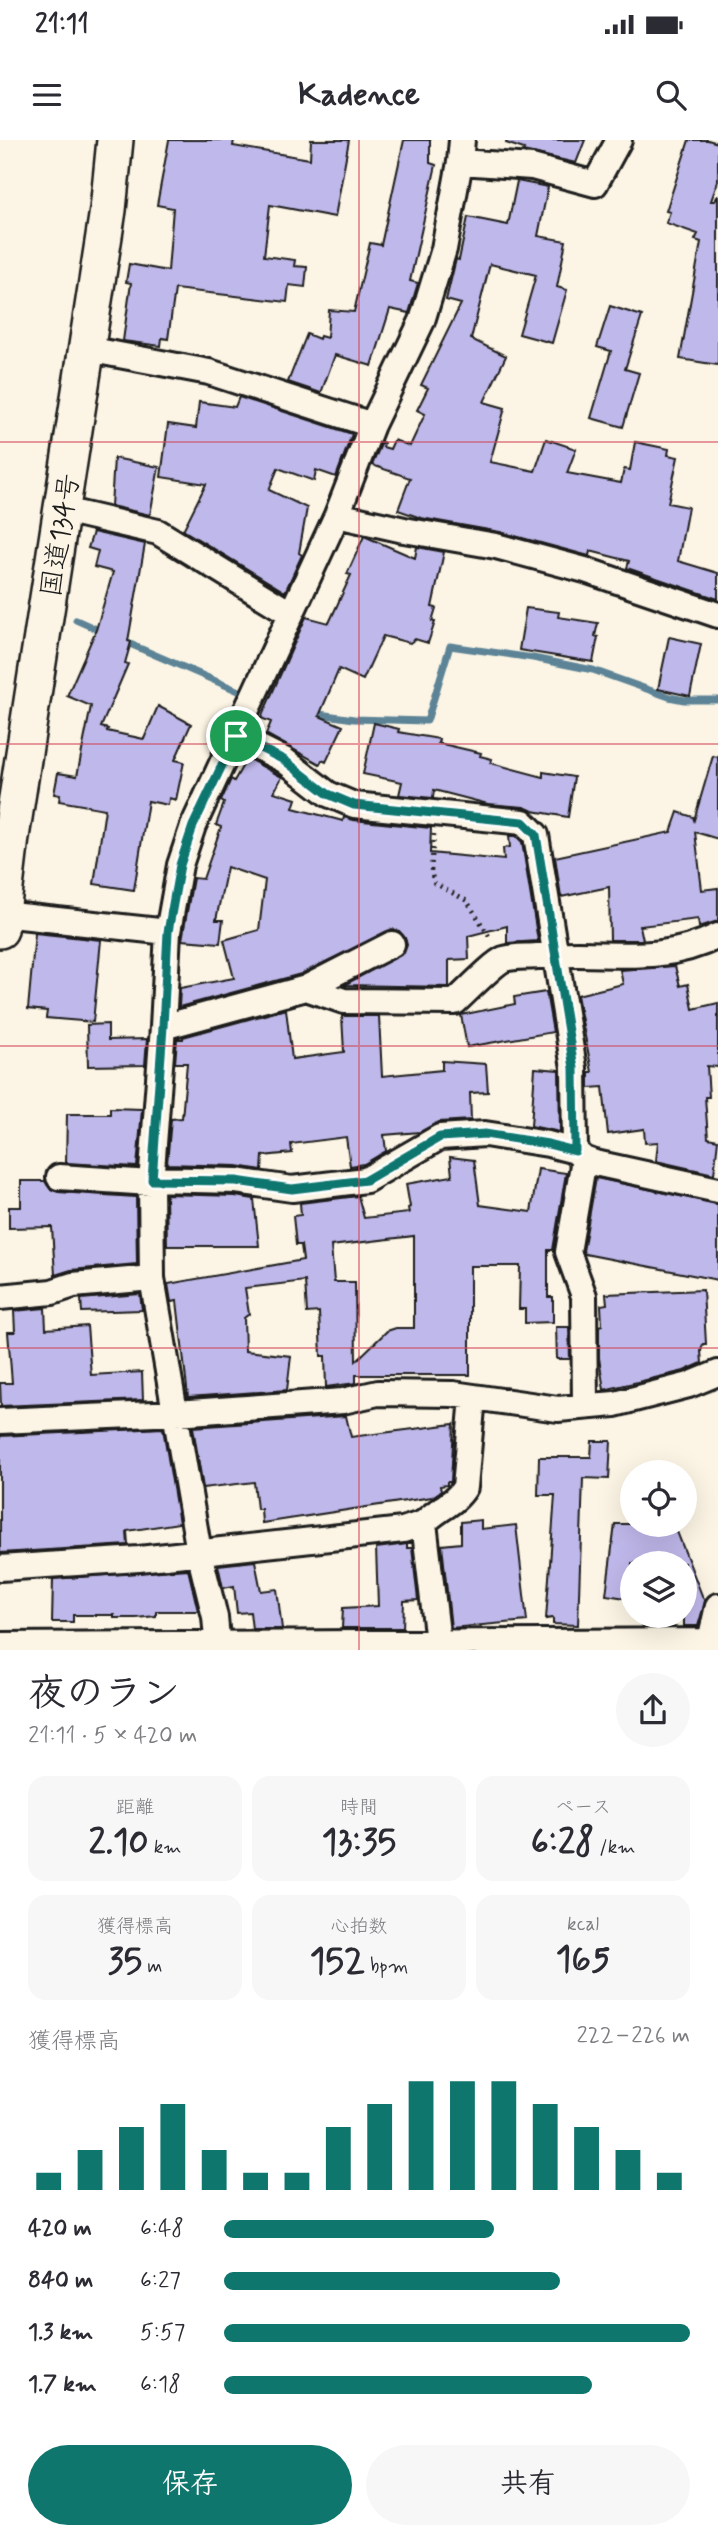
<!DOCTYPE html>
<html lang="ja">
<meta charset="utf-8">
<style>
:root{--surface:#fff;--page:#f7f7f7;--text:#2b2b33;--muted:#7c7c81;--accent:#0f766e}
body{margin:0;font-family:Mynerve,"Klee One",sans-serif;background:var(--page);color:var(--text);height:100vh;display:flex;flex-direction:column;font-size:26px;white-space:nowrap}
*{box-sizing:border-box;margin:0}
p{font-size:23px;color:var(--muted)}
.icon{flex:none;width:38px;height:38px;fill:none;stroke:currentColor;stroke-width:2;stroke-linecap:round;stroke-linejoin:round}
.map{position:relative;height:1510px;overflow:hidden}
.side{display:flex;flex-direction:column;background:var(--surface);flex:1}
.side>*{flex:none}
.buttons{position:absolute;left:620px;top:1320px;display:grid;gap:14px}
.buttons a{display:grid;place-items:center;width:77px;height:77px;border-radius:50%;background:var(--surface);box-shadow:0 7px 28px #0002;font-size:35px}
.pin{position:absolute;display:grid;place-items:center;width:60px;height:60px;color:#fff;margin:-30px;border:4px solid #fff;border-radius:50%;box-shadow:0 2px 7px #0007}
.round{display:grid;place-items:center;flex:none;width:74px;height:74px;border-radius:37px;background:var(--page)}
.summary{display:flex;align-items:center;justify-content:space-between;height:119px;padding:0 28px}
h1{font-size:38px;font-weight:800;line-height:52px}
.stats{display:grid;grid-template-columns:repeat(3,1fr);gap:10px;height:119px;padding:7px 28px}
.stats div{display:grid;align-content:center;border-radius:18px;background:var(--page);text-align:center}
.stats b{font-size:35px;font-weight:800}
.stats small{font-size:19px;font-weight:400}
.stats p{font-size:19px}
.chart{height:196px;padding:14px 28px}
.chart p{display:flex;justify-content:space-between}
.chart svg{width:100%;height:126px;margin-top:7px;stroke:var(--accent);stroke-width:6}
.action{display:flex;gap:14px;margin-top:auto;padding:14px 28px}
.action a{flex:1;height:80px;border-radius:42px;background:var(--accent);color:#fff;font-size:28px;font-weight:800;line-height:80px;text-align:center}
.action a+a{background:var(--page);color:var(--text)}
ul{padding:0 28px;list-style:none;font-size:23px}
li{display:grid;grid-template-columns:112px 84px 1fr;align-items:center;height:52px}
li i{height:18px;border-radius:9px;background:var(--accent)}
.status{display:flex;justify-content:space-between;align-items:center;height:49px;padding:0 35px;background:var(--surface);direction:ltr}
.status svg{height:19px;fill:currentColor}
header{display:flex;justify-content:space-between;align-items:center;height:91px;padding:0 28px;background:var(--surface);font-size:32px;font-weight:800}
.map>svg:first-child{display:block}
</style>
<div class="status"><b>21:11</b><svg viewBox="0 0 49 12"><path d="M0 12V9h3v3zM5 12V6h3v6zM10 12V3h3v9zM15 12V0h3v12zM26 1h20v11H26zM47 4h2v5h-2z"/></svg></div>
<header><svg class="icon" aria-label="menu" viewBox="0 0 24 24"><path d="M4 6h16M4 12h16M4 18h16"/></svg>Kadence<svg class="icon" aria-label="search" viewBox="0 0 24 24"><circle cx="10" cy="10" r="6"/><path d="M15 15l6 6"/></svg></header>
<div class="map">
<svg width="718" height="1510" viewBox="0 0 718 1510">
<rect width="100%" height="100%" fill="#fcf5e5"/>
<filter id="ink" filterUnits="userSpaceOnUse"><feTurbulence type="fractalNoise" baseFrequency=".0143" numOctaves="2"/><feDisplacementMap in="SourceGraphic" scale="14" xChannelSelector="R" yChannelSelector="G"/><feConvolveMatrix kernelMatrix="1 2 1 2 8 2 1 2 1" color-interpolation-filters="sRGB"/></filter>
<g filter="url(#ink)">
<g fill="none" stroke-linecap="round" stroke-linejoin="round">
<path stroke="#5c8396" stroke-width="7" d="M 76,480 L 103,492
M 123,501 L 241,552
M 312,573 L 354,579 L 427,581 L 450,506 L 533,518 L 593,530 L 669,557 L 684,560 L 718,560"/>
</g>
<path fill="#bfb8ea" stroke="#1c1c1c" stroke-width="2" fill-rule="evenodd" d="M 169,0 L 234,0 L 233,6 L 310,19 L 311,0 L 349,0 L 335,77 L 270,65 L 264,116 L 295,120 L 294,126 L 307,127 L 305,147 L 289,145 L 287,162 L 175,149 L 168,199 L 162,198 L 161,206 L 123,201 L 131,143 L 126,142 L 129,124 L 168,131 L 173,68 L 157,65 Z
M 404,0 L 430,0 L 430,23 L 436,25 L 410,141 L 418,143 L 409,173 L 390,169 L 372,226 L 335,215 L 321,253 L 288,242 L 307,194 L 319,199 L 320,196 L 327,198 L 329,170 L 354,172 L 370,103 L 381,105 Z
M 507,0 L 585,0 L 576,23 L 523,11 L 524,9 L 506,3 Z
M 689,0 L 708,0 L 718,3 L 718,41 L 711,61 L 715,61 L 718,55 L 718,225 L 680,219 L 701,102 L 695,100 L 698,94 L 666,83 L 670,72 L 666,71 Z
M 517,41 L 548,47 L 538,96 L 566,101 L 557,147 L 567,150 L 552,203 L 519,194 L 536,135 L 490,124 L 471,199 L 506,216 L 484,262 L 505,268 L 490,322 L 535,331 L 546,299 L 576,309 L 567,333 L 621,343 L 624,329 L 630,330 L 635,302 L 669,309 L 668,315 L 678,317 L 668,363 L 688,367 L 678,421 L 718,433 L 718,459 L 627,428 L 629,421 L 590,411 L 589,416 L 500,392 L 421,378 L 398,370 L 410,338 L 372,325 L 382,302 L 384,303 L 383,307 L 390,309 L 394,300 L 410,306 L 425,274 L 417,270 L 428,248 L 421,245 L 461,164 L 446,160 L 456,119 L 459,120 L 468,77 L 508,85 Z
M 610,166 L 642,176 L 625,229 L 639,233 L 623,287 L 591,278 L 611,211 L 597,207 Z
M 239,257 L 352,294 L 336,337 L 316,330 L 314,341 L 278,328 L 269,350 L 307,368 L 299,413 L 302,415 L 285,452 L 183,390 L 206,344 L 161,337 L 168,284 L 196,288 L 199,262 L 235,267 Z
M 114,318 L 159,327 L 150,375 L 111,366 Z
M 93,392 L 145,404 L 128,501 L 131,502 L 125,523 L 128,524 L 101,587 L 108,589 L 107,591 L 144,599 L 158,566 L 191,584 L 175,620 L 184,622 L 176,660 L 169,658 L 168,665 L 148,661 L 134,750 L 94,744 L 105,669 L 59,661 L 60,655 L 54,654 L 58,633 L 77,636 L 91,566 L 67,556 L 96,490 L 113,432 L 94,427 L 98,411 L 88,408 Z
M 364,396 L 415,418 L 417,407 L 444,412 L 432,467 L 436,468 L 432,481 L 435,482 L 428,503 L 415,499 L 410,503 L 383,496 L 363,540 L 339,529 L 319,576 L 343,586 L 326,622 L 322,620 L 320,624 L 266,594 L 271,582 L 261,578 L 306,477 L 329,483 L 351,435 L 347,434 Z
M 526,468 L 559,472 L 558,477 L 598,483 L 595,496 L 598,497 L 593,522 L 519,510 Z
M 669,497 L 701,504 L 690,556 L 658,549 Z
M 374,583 L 399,589 L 398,592 L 439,599 L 438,603 L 481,613 L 480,616 L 492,619 L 491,623 L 543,637 L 543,632 L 574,637 L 568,677 L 533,671 L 524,667 L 488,664 L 434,650 L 433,658 L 399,655 L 402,642 L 363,634 Z
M 713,616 L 718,617 L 718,699 L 695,692 L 702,750 L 718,748 L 718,781 L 699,787 L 698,779 L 640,786 L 643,800 L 610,800 L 609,747 L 561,757 L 555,717 L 671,692 L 678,672 L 693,677 L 694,680 Z
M 247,618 L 282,637 L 274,652 L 296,659 L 293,668 L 343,681 L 344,677 L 353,680 L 431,688 L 430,713 L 504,720 L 503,708 L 510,707 L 509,696 L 516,696 L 522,702 L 538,801 L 507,803 L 507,786 L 468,796 L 469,819 L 449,820 L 449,847 L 344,845 L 404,813 L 407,805 L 405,798 L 399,791 L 392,789 L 301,834 L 179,867 L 180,848 L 234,838 L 224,800 L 259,790 L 265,740 L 227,727 L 216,780 L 223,780 L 220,803 L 182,800 L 193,738 L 203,739 L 221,687 L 216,685 L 224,663 L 221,661 L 231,639 L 234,641 Z
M 35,793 L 101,800 L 93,882 L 46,878 L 47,871 L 28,869 Z
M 675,826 L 680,846 L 688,844 L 693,869 L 718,863 L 718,927 L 707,926 L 709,957 L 705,957 L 708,998 L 718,1000 L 714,1034 L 656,1021 L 658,1002 L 645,1003 L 644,989 L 608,994 L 603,947 L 589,948 L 589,932 L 592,932 L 577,855 L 623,844 L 620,830 Z
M 546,852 L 553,892 L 467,907 L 461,875 L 515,864 L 514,857 Z
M 286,869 L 292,919 L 344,912 L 342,876 L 379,876 L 382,936 L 442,930 L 442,921 L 486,924 L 488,952 L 470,953 L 471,980 L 439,982 L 420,992 L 384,995 L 386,1011 L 364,1024 L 350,1026 L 346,997 L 291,1004 L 292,1013 L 263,1016 L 262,1030 L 237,1026 L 167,1024 L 171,979 L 182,978 L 187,923 L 175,923 L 177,899 L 183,899 L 183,897 Z
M 108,884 L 108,900 L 147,899 L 145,925 L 88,926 L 87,885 Z
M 535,928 L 559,930 L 560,992 L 531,986 Z
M 110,968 L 142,969 L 137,1027 L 66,1023 L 67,974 L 110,974 Z
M 450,1017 L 474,1020 L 480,1065 L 531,1072 L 538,1029 L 566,1033 L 553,1110 L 548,1110 L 548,1157 L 553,1157 L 553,1182 L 525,1183 L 525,1169 L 519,1169 L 520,1126 L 470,1126 L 470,1235 L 356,1235 L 356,1243 L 326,1247 L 325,1216 L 321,1216 L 319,1172 L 307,1173 L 305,1141 L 245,1148 L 249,1174 L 244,1178 L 245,1211 L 291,1216 L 287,1250 L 188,1257 L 177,1161 L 171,1162 L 168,1144 L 303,1120 L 301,1105 L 296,1105 L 293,1076 L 301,1075 L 300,1063 L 358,1056 L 364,1078 L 409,1073 L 408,1068 L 410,1067 L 406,1044 L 452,1036 ZM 414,1096 L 414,1188 L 396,1188 L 387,1191 L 356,1221 L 355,1142 L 334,1142 L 331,1106 Z
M 596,1038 L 718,1064 L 718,1140 L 585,1114 L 583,1111 Z
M 21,1041 L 45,1041 L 50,1049 L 58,1052 L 136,1057 L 137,1124 L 71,1130 L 55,1135 L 52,1087 L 9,1088 L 9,1067 L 21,1067 Z
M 166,1054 L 235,1056 L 254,1059 L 259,1106 L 167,1106 Z
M 703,1150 L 706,1204 L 703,1204 L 701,1211 L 702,1223 L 684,1231 L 604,1250 L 599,1218 L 599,1186 L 602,1185 L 601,1165 L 607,1164 L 606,1154 Z
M 140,1154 L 142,1170 L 82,1172 L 81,1159 Z
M 45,1168 L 46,1189 L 87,1186 L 91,1235 L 142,1232 L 143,1260 L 1,1266 L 0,1243 L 12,1243 L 8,1192 L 15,1192 L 14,1171 Z
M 556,1187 L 569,1187 L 570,1219 L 557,1219 Z
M 346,1276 L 351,1297 L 454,1284 L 451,1342 L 447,1342 L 447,1345 L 440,1346 L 441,1351 L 432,1357 L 262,1383 L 261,1369 L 257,1369 L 254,1342 L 203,1348 L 193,1287 Z
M 163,1288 L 179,1383 L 127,1391 L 128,1405 L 0,1413 L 0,1296 Z
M 592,1301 L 611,1301 L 609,1339 L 583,1338 L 578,1485 L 553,1484 L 553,1478 L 546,1479 L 555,1355 L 538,1355 L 539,1317 L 591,1317 Z
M 481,1380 L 481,1389 L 516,1385 L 527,1481 L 451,1488 L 442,1405 L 461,1403 L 461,1382 Z
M 615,1384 L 674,1384 L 703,1458 L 706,1459 L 698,1486 L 684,1486 L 684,1423 L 632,1423 L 632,1459 L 606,1455 Z
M 407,1404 L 407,1408 L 412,1408 L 418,1460 L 404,1461 L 403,1488 L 342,1488 L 343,1468 L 378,1466 L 376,1408 Z
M 255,1421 L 261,1451 L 277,1449 L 282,1489 L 252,1489 L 250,1472 L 237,1473 L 234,1446 L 223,1448 L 218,1425 Z
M 188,1429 L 198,1471 L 156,1471 L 156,1476 L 136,1478 L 114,1478 L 114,1475 L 73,1475 L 73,1482 L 52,1482 L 53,1439 Z"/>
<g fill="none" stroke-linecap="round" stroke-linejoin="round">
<defs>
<path id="minor" d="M 460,22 L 532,27 L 595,44 L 619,0
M 87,209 L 209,232 L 372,285
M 63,370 L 158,392 L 290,473
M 337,375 L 404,390 L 496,406 L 585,430 L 718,475
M 236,596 L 284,620 L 328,654 L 354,665 L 523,682 L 536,695 L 574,928 L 575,1011
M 2,774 L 168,792
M 306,848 L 344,861 L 455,862 C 466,852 494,823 504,819 C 514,816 527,817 537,816 C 603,808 653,828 718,796
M 163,887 L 306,848 L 392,804
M 584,1019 L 568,1112 L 584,1156 L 585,1266
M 59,1037 L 151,1043
M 152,1039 L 236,1041 L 292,1049 L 366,1040 L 440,997 L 485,994 L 548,1004 L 575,1011 L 584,1019 L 595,1023 L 718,1050
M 0,1157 L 52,1152 L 73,1145 L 152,1138
M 0,1281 L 176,1273 L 343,1261 L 378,1253 L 453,1254 L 558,1269 L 615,1264 L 689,1245 L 718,1233
M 0,1428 L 139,1419 L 403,1390 L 424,1383
M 710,1501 L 718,1466
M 438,1502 L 424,1383 C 437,1369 455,1364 465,1347 L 473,1257
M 0,1505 L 718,1501
M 218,1510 L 215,1477 L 199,1412 L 152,1138 L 151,1043 L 163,887 L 168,792 L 180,725 L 193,686 L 337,375 L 372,285 L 422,181 L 444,109 L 460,22 L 462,0"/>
<path id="highway" d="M 0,790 L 11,697 L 108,70 L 115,0"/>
</defs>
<use href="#minor" stroke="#1c1c1c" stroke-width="30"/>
<use href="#highway" stroke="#1c1c1c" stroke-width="40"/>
<path stroke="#1c1c1c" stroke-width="4.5" stroke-dasharray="2 5" stroke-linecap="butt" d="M 434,694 L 431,731 L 434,743 L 467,761 L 491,799"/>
<use href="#minor" stroke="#fcf5e5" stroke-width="24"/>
<use href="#highway" stroke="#fcf5e5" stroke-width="35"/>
</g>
</g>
<g fill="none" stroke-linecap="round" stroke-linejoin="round" filter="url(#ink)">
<defs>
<path id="route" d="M 236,596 L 284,620 L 328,654 L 354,665 L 523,682 L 536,695 L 574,928 L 575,1011 L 548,1004 L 485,994 L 440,997 L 366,1040 L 292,1049 L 236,1041 L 152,1040 L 163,887 L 168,792 L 180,725 L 193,686 Z"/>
</defs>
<use href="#route" stroke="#fff" stroke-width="14"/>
<use href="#route" stroke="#0f766e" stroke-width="9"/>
</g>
<path fill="none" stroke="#d1495b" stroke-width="2" stroke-opacity="0.55" d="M 359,0 L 359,1510M 0,302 L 718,302M 0,604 L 718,604M 0,906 L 718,906M 0,1208 L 718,1208"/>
<g text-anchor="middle" stroke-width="7" stroke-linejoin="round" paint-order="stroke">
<g font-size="28" fill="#1c1c1c" stroke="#fcf5e5">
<text transform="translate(59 395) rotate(-81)" y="10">国道134号</text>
</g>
</g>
</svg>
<div class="buttons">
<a><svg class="icon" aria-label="locate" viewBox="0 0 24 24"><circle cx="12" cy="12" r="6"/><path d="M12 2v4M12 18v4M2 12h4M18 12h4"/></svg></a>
<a><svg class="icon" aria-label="layers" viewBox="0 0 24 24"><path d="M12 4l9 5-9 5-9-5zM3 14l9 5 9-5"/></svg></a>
</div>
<div class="pin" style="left:236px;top:596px;background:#1e9e55"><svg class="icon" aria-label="arrive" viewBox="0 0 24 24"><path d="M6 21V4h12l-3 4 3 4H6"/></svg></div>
</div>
<section class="side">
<div class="summary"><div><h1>夜のラン</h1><p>21:11 · 5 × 420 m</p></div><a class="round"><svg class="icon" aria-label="share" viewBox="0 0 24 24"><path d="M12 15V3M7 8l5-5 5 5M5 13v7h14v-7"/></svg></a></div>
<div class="stats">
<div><p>距離</p><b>2.10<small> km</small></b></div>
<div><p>時間</p><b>13:35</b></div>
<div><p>ペース</p><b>6:28<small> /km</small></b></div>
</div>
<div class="stats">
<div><p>獲得標高</p><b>35<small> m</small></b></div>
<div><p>心拍数</p><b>152<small> bpm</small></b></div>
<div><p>kcal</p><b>165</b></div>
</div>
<div class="chart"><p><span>獲得標高</span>222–226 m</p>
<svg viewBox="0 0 160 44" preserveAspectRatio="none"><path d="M5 44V38M15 44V30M25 44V22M35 44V14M45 44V30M55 44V38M65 44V38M75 44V22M85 44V14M95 44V6M105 44V6M115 44V6M125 44V14M135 44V22M145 44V30M155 44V38"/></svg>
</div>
<ul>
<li><b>420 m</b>6:48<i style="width:58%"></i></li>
<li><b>840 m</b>6:27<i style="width:72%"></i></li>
<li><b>1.3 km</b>5:57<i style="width:100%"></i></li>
<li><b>1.7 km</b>6:18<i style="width:79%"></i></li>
</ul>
<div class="action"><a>保存</a><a>共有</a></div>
</section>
